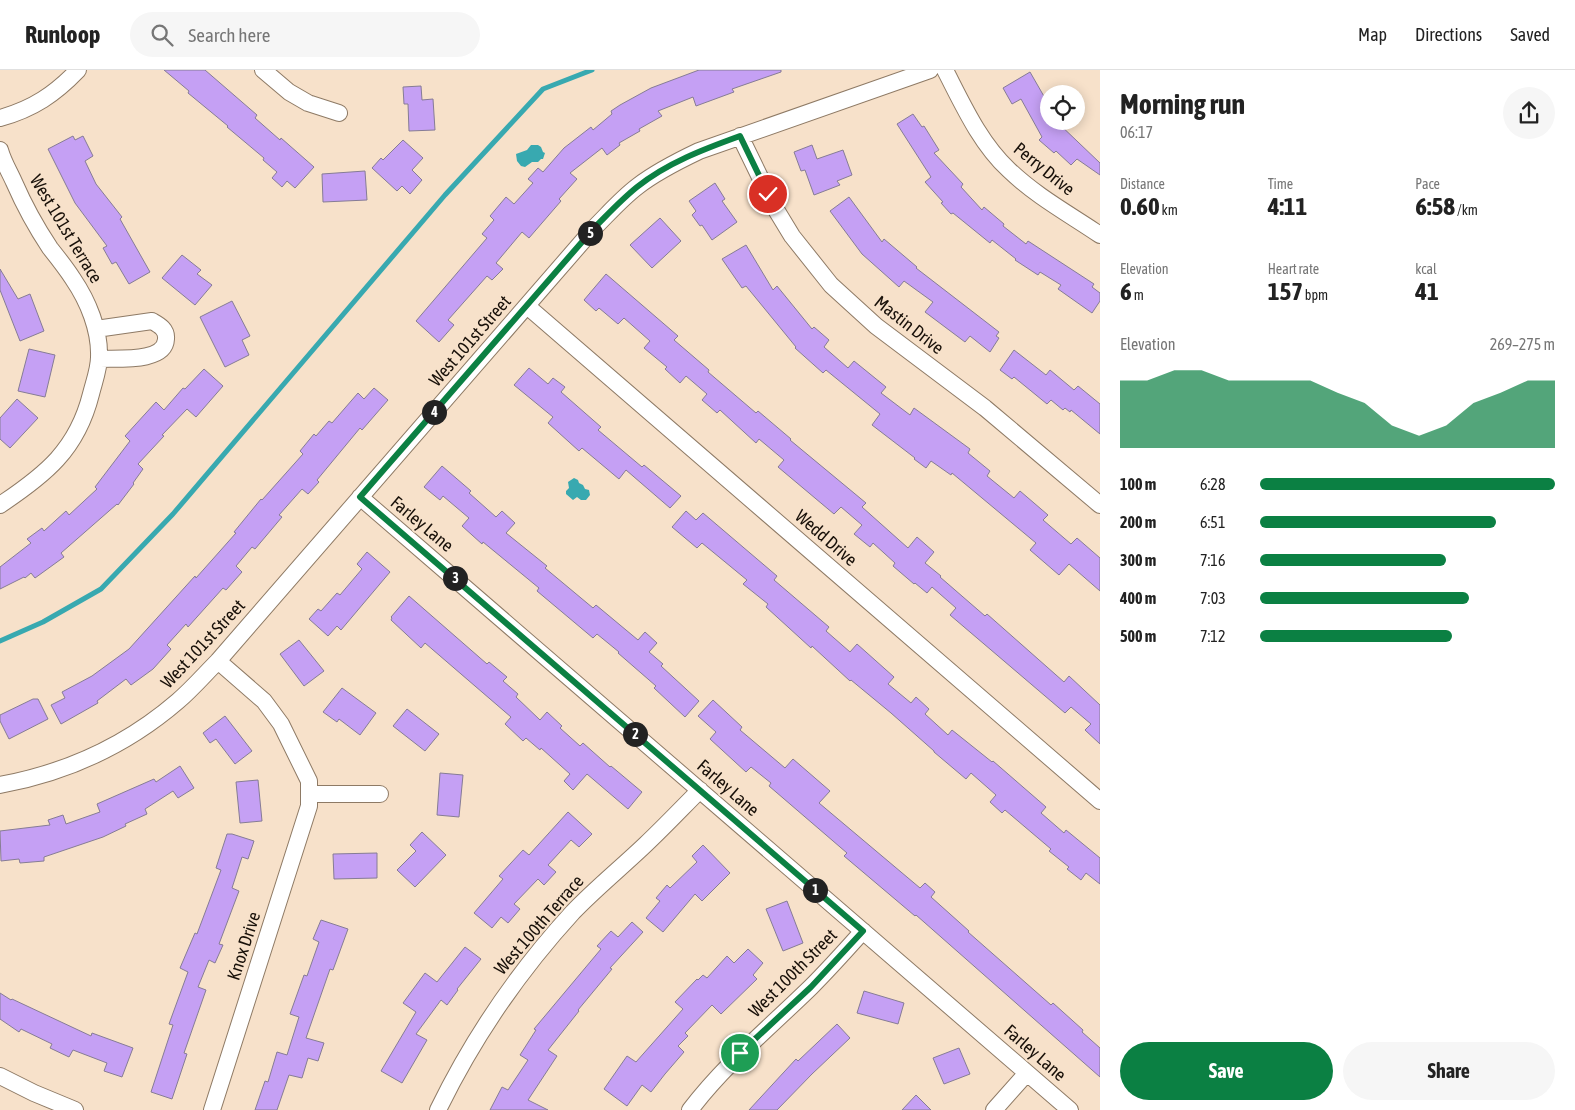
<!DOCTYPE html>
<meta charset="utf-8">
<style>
:root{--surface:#fff;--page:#f6f6f6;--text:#222;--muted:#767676;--line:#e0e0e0;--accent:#0b8043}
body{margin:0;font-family:"Asap Condensed",sans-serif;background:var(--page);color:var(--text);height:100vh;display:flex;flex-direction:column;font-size:19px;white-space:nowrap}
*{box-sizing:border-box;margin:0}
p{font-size:16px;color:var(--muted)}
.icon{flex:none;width:28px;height:28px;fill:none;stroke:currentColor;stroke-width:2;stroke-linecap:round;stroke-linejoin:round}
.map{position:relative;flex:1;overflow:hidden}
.side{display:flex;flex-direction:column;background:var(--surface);width:475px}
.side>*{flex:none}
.tools{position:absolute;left:1040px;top:15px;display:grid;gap:10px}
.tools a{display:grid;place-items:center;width:45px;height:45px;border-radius:50%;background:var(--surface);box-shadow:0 2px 12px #0003;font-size:25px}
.pin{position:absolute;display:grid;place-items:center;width:42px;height:42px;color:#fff;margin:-21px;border:2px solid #fff;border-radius:50%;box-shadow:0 1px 5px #0007}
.km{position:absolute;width:25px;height:25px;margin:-12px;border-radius:50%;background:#222;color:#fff;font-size:14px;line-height:25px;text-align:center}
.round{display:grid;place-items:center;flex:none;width:52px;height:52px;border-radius:26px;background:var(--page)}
.overview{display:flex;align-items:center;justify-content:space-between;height:85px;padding:0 20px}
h1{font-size:28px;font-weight:700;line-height:38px}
.figures{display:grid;grid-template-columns:repeat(3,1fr);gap:8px;height:85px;padding:5px 20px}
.figures div{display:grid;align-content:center}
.figures b{font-size:25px;font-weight:700}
.figures small{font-size:14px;font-weight:400}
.figures p{font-size:14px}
.chart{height:140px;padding:10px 20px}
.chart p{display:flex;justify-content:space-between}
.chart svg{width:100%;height:90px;margin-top:5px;fill:var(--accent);opacity:.7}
.action{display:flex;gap:10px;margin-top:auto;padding:10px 20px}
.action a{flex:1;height:58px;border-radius:30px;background:var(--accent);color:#fff;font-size:20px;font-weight:700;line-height:58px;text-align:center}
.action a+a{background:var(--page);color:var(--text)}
ul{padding:0 20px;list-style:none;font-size:16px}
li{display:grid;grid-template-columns:80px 60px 1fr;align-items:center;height:38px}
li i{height:12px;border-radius:6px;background:var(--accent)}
header{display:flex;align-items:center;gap:30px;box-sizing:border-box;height:70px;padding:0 25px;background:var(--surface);border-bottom:1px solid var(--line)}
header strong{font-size:24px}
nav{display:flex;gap:28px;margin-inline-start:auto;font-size:18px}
.search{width:350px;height:45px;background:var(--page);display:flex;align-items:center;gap:12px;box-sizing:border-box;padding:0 18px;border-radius:28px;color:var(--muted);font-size:19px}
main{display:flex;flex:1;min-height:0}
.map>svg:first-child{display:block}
</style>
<header>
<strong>Runloop</strong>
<div class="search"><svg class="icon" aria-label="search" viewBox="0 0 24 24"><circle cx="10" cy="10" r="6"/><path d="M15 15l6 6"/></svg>Search here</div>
<nav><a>Map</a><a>Directions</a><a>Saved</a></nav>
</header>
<main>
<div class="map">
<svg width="1100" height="1040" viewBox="0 0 1100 1040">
<rect width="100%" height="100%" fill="#f7e1ca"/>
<path fill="#38a9b0" d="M 531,75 L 538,75 L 541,77 L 543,82 L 545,83 L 543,89 L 541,89 L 538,92 L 532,92 L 525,97 L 521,96 L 517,91 L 516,84 L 527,80 Z
M 574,408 L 578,410 L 579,413 L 583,415 L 585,419 L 589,420 L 590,425 L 586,430 L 581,430 L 577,427 L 573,430 L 566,424 L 566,421 L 569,418 L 568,412 Z"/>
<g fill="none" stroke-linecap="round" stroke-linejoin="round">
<path stroke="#38a9b0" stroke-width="5" d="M 0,571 L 43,552 L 101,519 L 173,444 L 445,125 L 543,19 L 592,0"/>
</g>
<path fill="#c5a0f4" stroke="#867c95" d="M 164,0 L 205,0 L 257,45 L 255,48 L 280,70 L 281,68 L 314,97 L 295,118 L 287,111 L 282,117 L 272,108 L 277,102 L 263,90 L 264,88 L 227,57 L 228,56 L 188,23 L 189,21 Z
M 699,0 L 781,0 L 781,2 L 732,19 L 734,22 L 696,36 L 693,27 L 658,41 L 662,46 L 639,59 L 640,61 L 619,73 L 620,75 L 607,85 L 602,78 L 570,103 L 577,109 L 559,129 L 561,131 L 529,168 L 522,162 L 496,193 L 503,199 L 492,210 L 487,206 L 448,250 L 454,255 L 439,272 L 416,251 L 487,168 L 482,164 L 494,150 L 490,146 L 506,127 L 514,134 L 533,113 L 528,109 L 538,98 L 543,102 L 564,78 L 591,57 L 593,60 L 612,44 L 611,41 L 620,35 L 651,18 Z
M 1030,2 L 1049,35 L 1049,51 L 1056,51 L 1100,93 L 1100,105 L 1077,89 L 1071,95 L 1056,81 L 1054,83 L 1039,70 L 1042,67 L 1021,29 L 1012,34 L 1003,18 Z
M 421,16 L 422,30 L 433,29 L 435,60 L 409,61 L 408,34 L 404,34 L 403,17 Z
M 913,44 L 922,57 L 924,56 L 939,80 L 934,83 L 963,114 L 961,117 L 982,140 L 984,137 L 1004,154 L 1003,156 L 1026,174 L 1028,171 L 1094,214 L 1092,217 L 1100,223 L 1100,231 L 1092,243 L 1058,219 L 1061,215 L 1040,202 L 1038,205 L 1015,190 L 1016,189 L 992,170 L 990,173 L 953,143 L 951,144 L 941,133 L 943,132 L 925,112 L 931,107 L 897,54 Z
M 73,66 L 75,70 L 83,66 L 93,86 L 85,91 L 96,114 L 122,147 L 120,149 L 150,202 L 129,214 L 116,192 L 112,194 L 103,178 L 107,176 L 75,133 L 48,79 Z
M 403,70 L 423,88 L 412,100 L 422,110 L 410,124 L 402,116 L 397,121 L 372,98 L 381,88 L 383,90 Z
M 812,75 L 817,89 L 843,80 L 852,105 L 837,111 L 840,115 L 814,125 L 805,100 L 801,101 L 794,82 Z
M 365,101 L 367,130 L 323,132 L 322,104 Z
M 715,113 L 725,129 L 722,131 L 737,152 L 712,170 L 702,155 L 700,156 L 692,145 L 696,141 L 689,131 Z
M 849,127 L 882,172 L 884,169 L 917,197 L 916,198 L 999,262 L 996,266 L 999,268 L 990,282 L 970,266 L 965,272 L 925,242 L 933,232 L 904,211 L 899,217 L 862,184 L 830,141 Z
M 660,148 L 681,171 L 652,198 L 630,175 Z
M 746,175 L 773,220 L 777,216 L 812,259 L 814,257 L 829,270 L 824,277 L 848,298 L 854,291 L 886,317 L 881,323 L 910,345 L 914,338 L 970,379 L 968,383 L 990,401 L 987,406 L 1014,428 L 1020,421 L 1048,445 L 1043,450 L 1071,474 L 1077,468 L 1100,488 L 1100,521 L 1069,494 L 1059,505 L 1030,480 L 1036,473 L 952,403 L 951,405 L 931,391 L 926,398 L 914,389 L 915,388 L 872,355 L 880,344 L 826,300 L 823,303 L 795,278 L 796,277 L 746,216 L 742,218 L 722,189 Z
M 182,185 L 201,200 L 197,204 L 212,215 L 195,235 L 162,208 Z
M 0,199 L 18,229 L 30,224 L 44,261 L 20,271 L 0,220 Z
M 606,204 L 678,266 L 674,270 L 709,300 L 708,302 L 756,343 L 758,341 L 791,369 L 790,370 L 866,433 L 862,437 L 908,478 L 917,467 L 934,482 L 925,493 L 941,506 L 940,507 L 985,546 L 987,544 L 1064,612 L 1069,606 L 1100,635 L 1100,674 L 1085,660 L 1091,654 L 1071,637 L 1065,643 L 950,545 L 956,538 L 932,517 L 927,523 L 915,513 L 914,514 L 893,496 L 895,493 L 873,473 L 870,477 L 854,464 L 862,455 L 841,437 L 834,444 L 778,397 L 784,390 L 759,369 L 756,373 L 720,340 L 717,343 L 702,330 L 707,324 L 686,306 L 680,313 L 665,299 L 667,297 L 644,278 L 650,271 L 624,248 L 618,254 L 599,238 L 596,241 L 584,230 Z
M 232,231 L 250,266 L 242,270 L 249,285 L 225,297 L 200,247 Z
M 29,279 L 55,285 L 45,327 L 18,321 Z
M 1014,280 L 1046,305 L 1050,300 L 1074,320 L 1078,316 L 1100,334 L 1100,364 L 1071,340 L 1070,342 L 1065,338 L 1063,340 L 1051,330 L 1047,334 L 1014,307 L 1012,309 L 1000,300 Z
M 529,298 L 548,314 L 553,308 L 565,317 L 561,322 L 601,357 L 598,360 L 642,397 L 644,395 L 681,426 L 670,438 L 626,400 L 619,409 L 582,378 L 579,381 L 548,353 L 553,347 L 514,315 Z
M 204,299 L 223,316 L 196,347 L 187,339 L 162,365 L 164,366 L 138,394 L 143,399 L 133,413 L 134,414 L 118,435 L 117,434 L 61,483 L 64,487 L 35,508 L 31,503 L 25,508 L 24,507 L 0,519 L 0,497 L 31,473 L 27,469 L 42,458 L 44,461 L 66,441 L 69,445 L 97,419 L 95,417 L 130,371 L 125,366 L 156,332 L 164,340 L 183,318 L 185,319 Z
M 374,318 L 388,330 L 362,360 L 360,358 L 317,410 L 319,412 L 308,424 L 302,419 L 279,445 L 282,447 L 255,479 L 252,477 L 236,496 L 242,502 L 226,520 L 223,518 L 188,557 L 186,554 L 167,575 L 171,579 L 153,599 L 131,615 L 126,609 L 97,631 L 98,633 L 61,654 L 51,635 L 65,628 L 62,622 L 92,606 L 129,579 L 195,506 L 196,508 L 236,463 L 234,462 L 261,429 L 262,430 L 303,384 L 300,381 L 314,364 L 316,366 L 329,351 L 332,353 L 358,323 L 364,329 Z
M 17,329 L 38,348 L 10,378 L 0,369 L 0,348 Z
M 442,396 L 471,421 L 469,423 L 496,447 L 502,441 L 515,453 L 506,463 L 547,496 L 545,498 L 593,538 L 596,535 L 638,570 L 645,562 L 657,573 L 649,582 L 663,594 L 661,596 L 699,631 L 685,647 L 654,618 L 656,616 L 618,583 L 619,582 L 597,564 L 593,568 L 537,521 L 539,518 L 483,472 L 482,474 L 462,456 L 469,448 L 443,426 L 440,430 L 424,417 Z
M 686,441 L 696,450 L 703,443 L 777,506 L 774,510 L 829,557 L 826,561 L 850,582 L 857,574 L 894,607 L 888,614 L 911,633 L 916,627 L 929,639 L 925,644 L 948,665 L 952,660 L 992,692 L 993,691 L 1046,737 L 1041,743 L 1064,763 L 1066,760 L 1100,788 L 1100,814 L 1086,803 L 1081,810 L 1067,799 L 1069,797 L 1049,781 L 1051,779 L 1005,740 L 1002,743 L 990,732 L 996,725 L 971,703 L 966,709 L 934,682 L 934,681 L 891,643 L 851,610 L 850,611 L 812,576 L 811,578 L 766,537 L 768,534 L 743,514 L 747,510 L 702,473 L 697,478 L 672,457 Z
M 367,482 L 390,502 L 341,560 L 337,556 L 328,566 L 309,549 L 318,539 L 321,541 L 337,523 L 340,525 L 362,499 L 357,494 Z
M 409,526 L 487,594 L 489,592 L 507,607 L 503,611 L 518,624 L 516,627 L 540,650 L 547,642 L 562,656 L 560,658 L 580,676 L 583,673 L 610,697 L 611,696 L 642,722 L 628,739 L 587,704 L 573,720 L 564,711 L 570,704 L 541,678 L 540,680 L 526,668 L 523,671 L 505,654 L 511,647 L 425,573 L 421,578 L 391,550 L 392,548 L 391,547 Z
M 299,570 L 324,601 L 304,616 L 280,584 Z
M 342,618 L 376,643 L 360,665 L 339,649 L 337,652 L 323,642 Z
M 33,629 L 38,629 L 48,649 L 9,669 L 0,651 L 0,645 Z
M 713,630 L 742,657 L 740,660 L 785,698 L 793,689 L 830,721 L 819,733 L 920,818 L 925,813 L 935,822 L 931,827 L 969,861 L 968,862 L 1051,935 L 1053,933 L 1083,960 L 1082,962 L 1100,978 L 1100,1007 L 916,845 L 915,846 L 844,786 L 847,783 L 769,716 L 771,713 L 751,697 L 746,702 L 710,669 L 716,662 L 698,646 Z
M 407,639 L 439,664 L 425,681 L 393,656 Z
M 225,646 L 252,681 L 235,694 L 216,669 L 210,673 L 203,663 Z
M 180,696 L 194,718 L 178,728 L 173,721 L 145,739 L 147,744 L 125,754 L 126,756 L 103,767 L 44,787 L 44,791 L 20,793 L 19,789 L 1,791 L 0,761 L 50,755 L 48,750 L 63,745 L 66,754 L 100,742 L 97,734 L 154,709 L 156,712 Z
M 440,703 L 463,705 L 459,747 L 437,745 Z
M 258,710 L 262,751 L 240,753 L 236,712 Z
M 568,742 L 592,764 L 579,777 L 571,770 L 548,795 L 556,802 L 544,815 L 538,809 L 514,834 L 520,839 L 508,853 L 501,847 L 492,858 L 474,843 L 503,809 L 499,806 L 523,780 L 529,785 Z
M 422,762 L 446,785 L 415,817 L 397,800 L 416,781 L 410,775 Z
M 227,764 L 232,764 L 254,771 L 248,789 L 242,787 L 232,818 L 239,821 L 219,874 L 223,875 L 215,893 L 209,890 L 198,917 L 206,920 L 184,983 L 187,984 L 172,1029 L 151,1022 L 173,955 L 169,954 L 188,902 L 180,898 L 195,863 L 197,864 L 221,800 L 216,798 Z
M 703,775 L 730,803 L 702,831 L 695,824 L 663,862 L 646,848 L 660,831 L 656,828 L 667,815 L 670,818 L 697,792 L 692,786 Z
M 377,783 L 377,808 L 334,809 L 333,784 Z
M 787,831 L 803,873 L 783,881 L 766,839 Z
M 321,850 L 348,859 L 333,900 L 330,899 L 306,968 L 324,973 L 318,991 L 308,988 L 302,1008 L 289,1005 L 277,1040 L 255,1040 L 265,1011 L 268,1012 L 277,982 L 287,985 L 299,947 L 290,944 L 304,905 L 307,906 L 319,872 L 313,869 Z
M 632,852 L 643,862 L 610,898 L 612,899 L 578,940 L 579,941 L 548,980 L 557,986 L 528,1030 L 548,1040 L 490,1040 L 502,1017 L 508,1020 L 528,990 L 520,985 L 536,960 L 534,959 L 601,879 L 597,876 L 611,861 L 618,867 Z
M 465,877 L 481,889 L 457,919 L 458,920 L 447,935 L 441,930 L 416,964 L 427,970 L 402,1013 L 381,1001 L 416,942 L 403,933 L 425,903 L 437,912 Z
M 748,879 L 763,893 L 753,905 L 757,909 L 721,944 L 712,935 L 685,963 L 688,966 L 678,976 L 684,982 L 665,1004 L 651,1022 L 642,1015 L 627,1036 L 604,1019 L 627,986 L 636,992 L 683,939 L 675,932 L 697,909 L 698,910 L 703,905 L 707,908 L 727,886 L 734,893 Z
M 864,921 L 904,933 L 898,954 L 857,943 Z
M 0,923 L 11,930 L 12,929 L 91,966 L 92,963 L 133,978 L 122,1007 L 104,1001 L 107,993 L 73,980 L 69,987 L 50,978 L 52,974 L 21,959 L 19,962 L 0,949 Z
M 837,954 L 850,968 L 812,1004 L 777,1040 L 749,1040 L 796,989 L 798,991 Z
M 959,978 L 970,1004 L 944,1014 L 933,988 Z
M 916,1025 L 931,1040 L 902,1040 Z"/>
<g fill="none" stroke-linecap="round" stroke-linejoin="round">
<defs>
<path id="minor" d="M 263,0 L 289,22 L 308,33 L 339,43
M 945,0 C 963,35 980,73 1009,100 C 1036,126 1069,144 1100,165
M 0,48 C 33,39 55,24 78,0
M 740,66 L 775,138 L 792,166 L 831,215 L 876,256 L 985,338 L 1100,435
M 0,80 C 3,91 9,101 14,112 C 24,135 36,157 50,178 C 58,188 66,198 73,209 C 88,231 100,260 99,287 C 99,299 94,312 91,324 C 77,380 45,405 0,435
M 527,236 L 1100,731
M 96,259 L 152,251 C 159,255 167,259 166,269 C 165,293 117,288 100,289
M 360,427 L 1070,1040
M 0,715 C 65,703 127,675 178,631 C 192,619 205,604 218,591 L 595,157 C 609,143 622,128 638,116 C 656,102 678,91 699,81 L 930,0
M 309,724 L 380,724
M 0,1006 L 34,1023 L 75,1040
M 212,1040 L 309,736 L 309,711 L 281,654 L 264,631 L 218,591
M 438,1040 C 473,968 519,901 573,842 C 596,818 622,797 646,774 C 664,757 682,738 700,720
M 690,1040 C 725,994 769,958 811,917 C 829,899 846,880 863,861
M 994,1040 L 1027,1003"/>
</defs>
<use href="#minor" stroke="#8e7a65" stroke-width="18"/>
<use href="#minor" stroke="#fff" stroke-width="16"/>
</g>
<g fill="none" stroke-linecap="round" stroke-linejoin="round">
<defs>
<path id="route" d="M 740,983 L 811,917 L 863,861 L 360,427 L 595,157 C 609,143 622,129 637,117 C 667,93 704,79 740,66 L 768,124"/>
</defs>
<use href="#route" stroke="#fff" stroke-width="10"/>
<use href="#route" stroke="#0b8043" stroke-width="6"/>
</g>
<g text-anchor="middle" stroke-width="4" stroke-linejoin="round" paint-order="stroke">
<g font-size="18" fill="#181009" stroke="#f7e1ca">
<text transform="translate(1044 99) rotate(39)" y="6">Perry Drive</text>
<text transform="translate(66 159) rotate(59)" y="6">West 101st Terrace</text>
<text transform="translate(909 255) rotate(38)" y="6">Mastin Drive</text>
<text transform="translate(470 271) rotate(-49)" y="6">West 101st Street</text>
<text transform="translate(422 454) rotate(40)" y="6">Farley Lane</text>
<text transform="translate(826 468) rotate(41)" y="6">Wedd Drive</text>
<text transform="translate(203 574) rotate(-47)" y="6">West 101st Street</text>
<text transform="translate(728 718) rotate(41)" y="6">Farley Lane</text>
<text transform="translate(539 855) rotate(-49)" y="6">West 100th Terrace</text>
<text transform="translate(244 876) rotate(-72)" y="6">Knox Drive</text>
<text transform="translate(793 903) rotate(-45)" y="6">West 100th Street</text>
<text transform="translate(1035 983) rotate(41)" y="6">Farley Lane</text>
</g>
</g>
</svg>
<div class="tools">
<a><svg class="icon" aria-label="locate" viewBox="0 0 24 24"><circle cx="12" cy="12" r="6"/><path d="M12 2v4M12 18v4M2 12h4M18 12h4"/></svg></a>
</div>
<div class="pin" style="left:740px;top:983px;background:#1e9e55"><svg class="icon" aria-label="arrive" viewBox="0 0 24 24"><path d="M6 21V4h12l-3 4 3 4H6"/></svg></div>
<div class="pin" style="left:768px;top:124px;background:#d93025"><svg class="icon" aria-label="check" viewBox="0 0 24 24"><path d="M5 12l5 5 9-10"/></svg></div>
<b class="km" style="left:815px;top:820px">1</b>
<b class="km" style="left:635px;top:664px">2</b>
<b class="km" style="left:455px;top:508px">3</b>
<b class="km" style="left:434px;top:342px">4</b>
<b class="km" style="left:590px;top:163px">5</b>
</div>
<section class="side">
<div class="overview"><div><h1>Morning run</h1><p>06:17</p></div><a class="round"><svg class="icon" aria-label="share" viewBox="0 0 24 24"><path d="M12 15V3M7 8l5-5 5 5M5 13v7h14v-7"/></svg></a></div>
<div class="figures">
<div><p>Distance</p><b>0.60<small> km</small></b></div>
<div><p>Time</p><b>4:11</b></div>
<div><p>Pace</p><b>6:58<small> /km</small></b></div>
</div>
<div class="figures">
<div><p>Elevation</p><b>6<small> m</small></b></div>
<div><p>Heart rate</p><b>157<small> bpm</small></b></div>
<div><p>kcal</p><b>41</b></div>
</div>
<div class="chart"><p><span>Elevation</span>269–275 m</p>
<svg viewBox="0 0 160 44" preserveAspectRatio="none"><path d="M0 44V11L10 11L20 6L30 6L40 11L50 11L60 11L70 11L80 17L90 22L100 33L110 38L120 33L130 22L140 17L150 11L160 11V44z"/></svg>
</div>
<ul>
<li><b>100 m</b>6:28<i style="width:100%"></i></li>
<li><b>200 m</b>6:51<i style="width:80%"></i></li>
<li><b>300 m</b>7:16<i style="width:63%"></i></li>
<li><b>400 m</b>7:03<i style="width:71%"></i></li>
<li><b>500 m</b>7:12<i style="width:65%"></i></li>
</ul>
<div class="action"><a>Save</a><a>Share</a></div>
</section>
</main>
